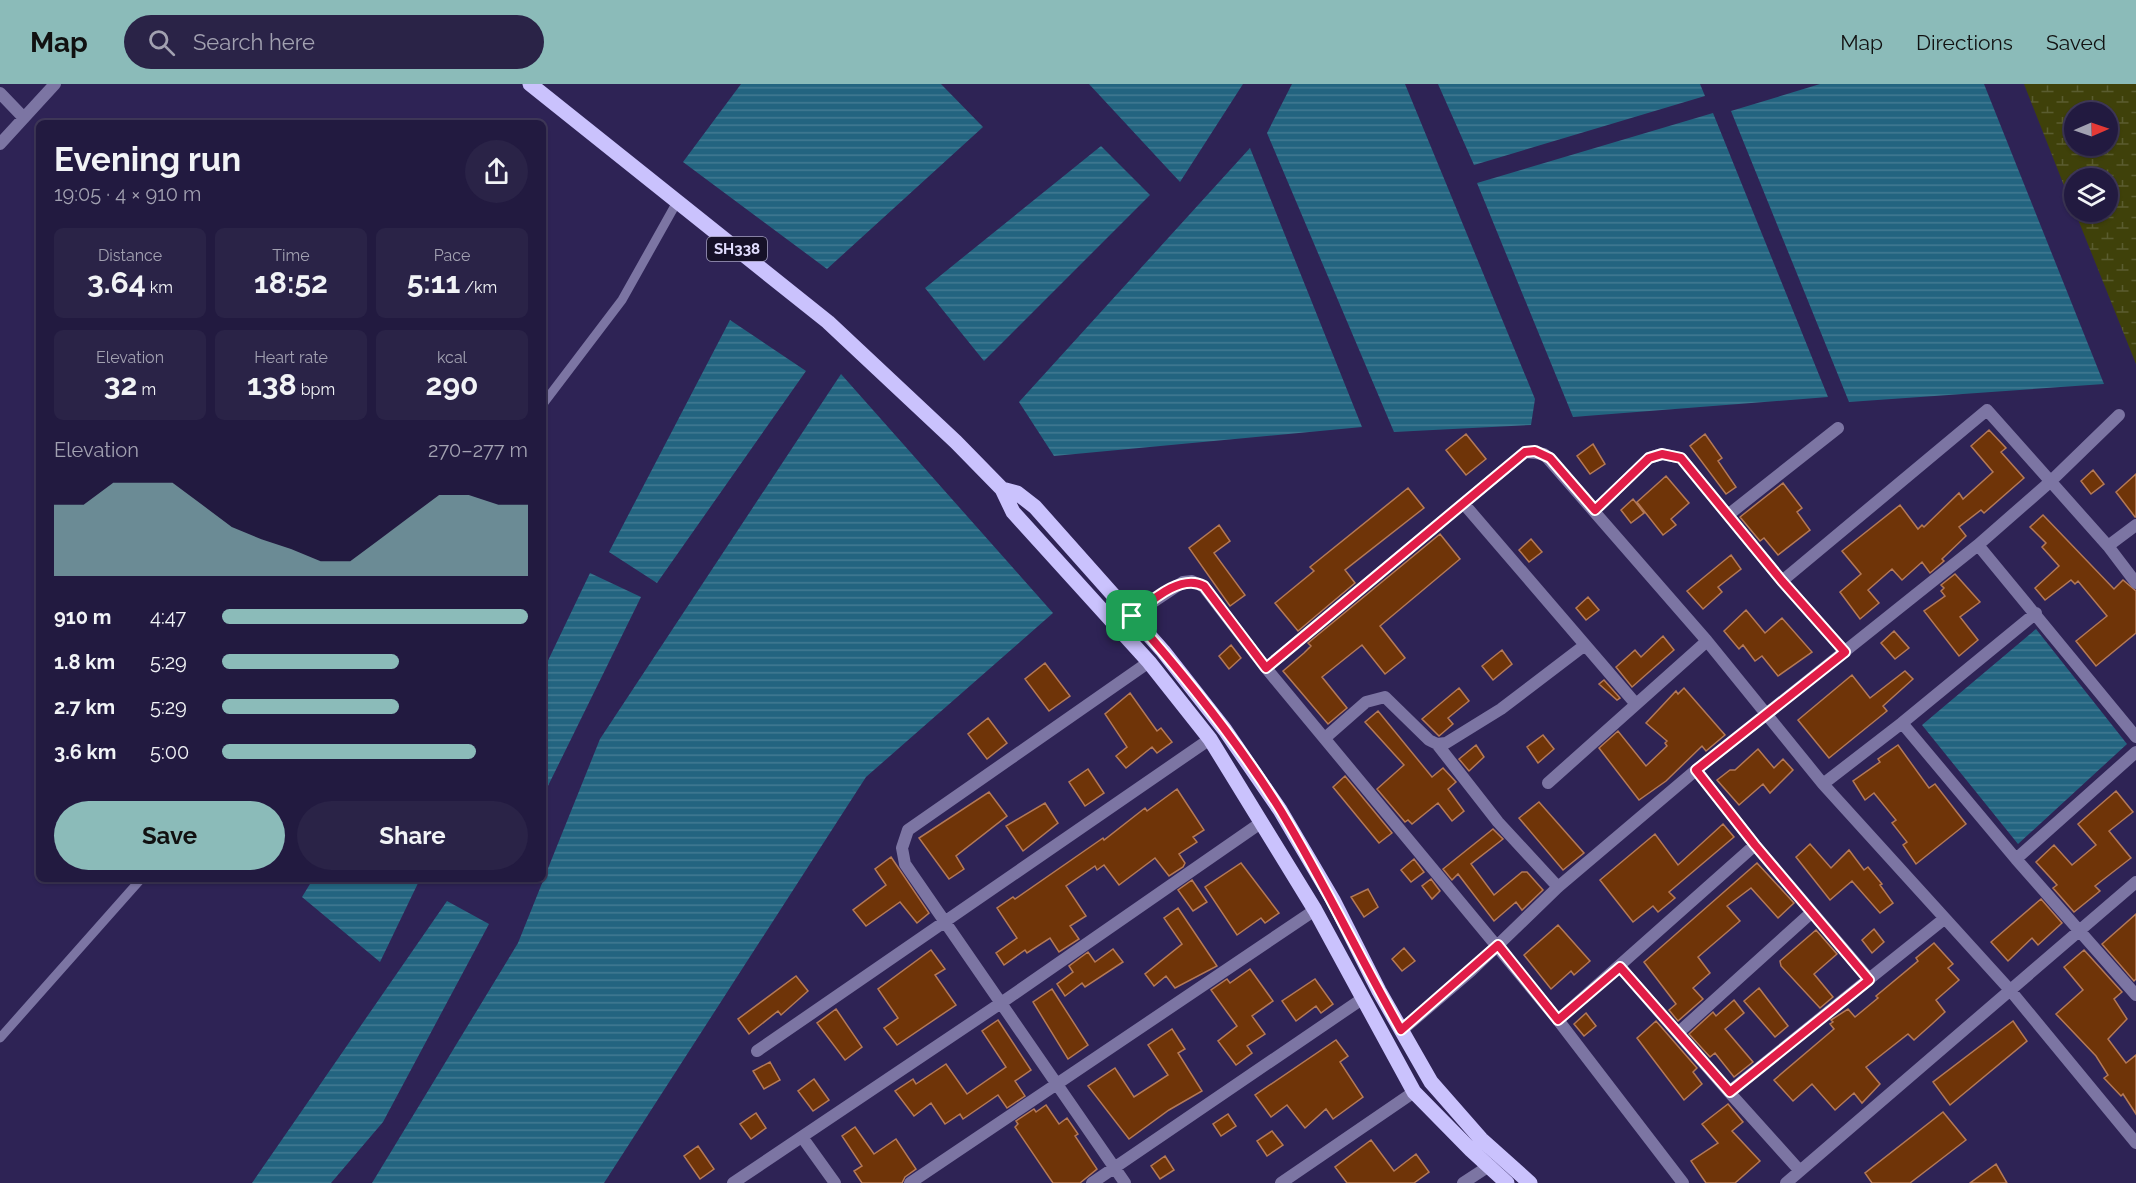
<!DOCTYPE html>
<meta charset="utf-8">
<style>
:root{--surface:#221a40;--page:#2a2347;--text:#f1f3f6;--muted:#a2a1b1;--line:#3f3859;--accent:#8bbbb9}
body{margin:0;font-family:Raleway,sans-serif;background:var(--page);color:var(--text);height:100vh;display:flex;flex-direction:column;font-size:22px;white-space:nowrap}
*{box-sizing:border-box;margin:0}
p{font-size:20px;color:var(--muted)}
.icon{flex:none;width:33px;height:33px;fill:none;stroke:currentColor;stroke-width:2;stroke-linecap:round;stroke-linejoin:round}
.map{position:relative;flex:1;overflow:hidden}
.drawer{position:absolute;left:36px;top:36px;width:510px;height:762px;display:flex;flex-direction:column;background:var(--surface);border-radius:9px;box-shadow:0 2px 4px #0004,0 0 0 2px var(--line)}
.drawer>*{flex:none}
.needle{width:39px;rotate:88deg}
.fabs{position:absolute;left:2064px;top:18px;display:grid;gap:12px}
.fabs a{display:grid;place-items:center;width:54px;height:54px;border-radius:50%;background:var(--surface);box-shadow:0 2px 4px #0004,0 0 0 2px var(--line);font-size:30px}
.pin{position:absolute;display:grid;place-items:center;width:51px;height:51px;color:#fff;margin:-26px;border-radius:12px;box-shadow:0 3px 9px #0006}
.round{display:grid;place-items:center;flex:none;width:63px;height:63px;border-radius:32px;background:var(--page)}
.summary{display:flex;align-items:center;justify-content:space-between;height:102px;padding:0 18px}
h1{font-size:33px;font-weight:700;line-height:45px}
.stats{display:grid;grid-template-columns:repeat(3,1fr);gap:9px;height:102px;padding:6px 18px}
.stats div{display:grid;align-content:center;border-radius:9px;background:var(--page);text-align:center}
.stats b{font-size:30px;font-weight:700}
.stats small{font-size:16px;font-weight:400}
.stats p{font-size:16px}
.chart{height:168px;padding:12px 18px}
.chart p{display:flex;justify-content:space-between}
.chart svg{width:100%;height:108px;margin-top:6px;fill:var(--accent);opacity:.7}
.action{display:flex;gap:12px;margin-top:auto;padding:12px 18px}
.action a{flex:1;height:69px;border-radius:36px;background:var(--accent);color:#111;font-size:24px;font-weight:700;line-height:69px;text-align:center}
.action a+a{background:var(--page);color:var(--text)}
ul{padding:0 18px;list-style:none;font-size:20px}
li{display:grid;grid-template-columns:96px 72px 1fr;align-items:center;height:45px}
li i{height:15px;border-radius:8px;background:var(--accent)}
header{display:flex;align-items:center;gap:36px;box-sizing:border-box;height:84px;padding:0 30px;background:var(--accent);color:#111}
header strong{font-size:28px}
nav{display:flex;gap:33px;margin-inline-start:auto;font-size:21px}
.search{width:420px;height:54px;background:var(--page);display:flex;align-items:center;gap:15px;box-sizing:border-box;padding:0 21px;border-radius:33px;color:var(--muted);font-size:22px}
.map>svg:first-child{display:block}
</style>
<header>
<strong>Map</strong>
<div class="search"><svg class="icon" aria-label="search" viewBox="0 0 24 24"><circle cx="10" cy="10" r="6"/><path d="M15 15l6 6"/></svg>Search here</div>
<nav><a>Map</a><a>Directions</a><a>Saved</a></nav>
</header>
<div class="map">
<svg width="2136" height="1099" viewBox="0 0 2136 1099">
<defs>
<pattern id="wetland-marsh" width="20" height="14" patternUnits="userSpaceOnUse" patternTransform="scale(1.5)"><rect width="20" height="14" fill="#3f410a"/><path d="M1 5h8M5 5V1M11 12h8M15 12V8" fill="none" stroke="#5a5c2f"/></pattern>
<pattern id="water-rules" width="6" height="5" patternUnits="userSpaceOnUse" patternTransform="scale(1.5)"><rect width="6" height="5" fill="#236480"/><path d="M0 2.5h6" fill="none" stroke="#437a93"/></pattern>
</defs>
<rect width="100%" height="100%" fill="#2e2355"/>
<path fill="url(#wetland-marsh)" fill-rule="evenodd" d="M 2024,0 L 2136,0 L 2136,280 L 2075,128 L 2108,128 L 2108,94 L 2074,94 L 2074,127 ZM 2074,28 L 2108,28 L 2108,62 L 2074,62 Z"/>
<path fill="url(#water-rules)" d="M 741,0 L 941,0 L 983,43 L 827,185 L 683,78 Z
M 1089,0 L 1243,0 L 1180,98 Z
M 1292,0 L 1405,0 L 1535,315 L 1531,341 L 1394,348 L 1267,49 Z
M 1438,0 L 1700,0 L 1705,12 L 1474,81 Z
M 1820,0 L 1984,0 L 2104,300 L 1849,318 L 1731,27 Z
M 1713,29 L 1828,313 L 1573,333 L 1477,99 Z
M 1101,62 L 1150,111 L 984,277 L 925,204 Z
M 1250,64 L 1362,343 L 1054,372 L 1019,318 Z
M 730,236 L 806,287 L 657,499 L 609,468 Z
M 841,290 L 1053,529 L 866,693 L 604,1099 L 372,1099 L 518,859 L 600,655 Z
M 590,489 L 641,513 L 543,712 L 543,587 Z
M 2036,545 L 2127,660 L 2018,760 L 1922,641 Z
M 313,795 L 420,795 L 380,878 L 302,813 Z
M 447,817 L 489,840 L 383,1038 L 331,1099 L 252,1099 Z"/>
<path fill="#6f3408" stroke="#b47957" stroke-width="1.5" d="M 1989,346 L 2006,364 L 2001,368 L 2024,394 L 1984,429 L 1981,426 L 1959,443 L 1966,452 L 1942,475 L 1944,477 L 1930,489 L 1922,478 L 1902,496 L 1892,485 L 1868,506 L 1879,519 L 1860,535 L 1840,508 L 1861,490 L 1842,467 L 1900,421 L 1918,445 L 1922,441 L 1924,443 L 1959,409 L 1963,415 L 1993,388 L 1971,362 Z
M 1466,350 L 1486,375 L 1466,391 L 1446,366 Z
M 1705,350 L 1722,374 L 1718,377 L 1736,403 L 1726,410 L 1690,362 Z
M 1593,360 L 1605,380 L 1590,390 L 1577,372 Z
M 2093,386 L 2104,400 L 2091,410 L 2081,397 Z
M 2136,390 L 2136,433 L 2135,433 L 2116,408 Z
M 1666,392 L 1689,419 L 1671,435 L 1676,441 L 1663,451 L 1637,418 Z
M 1783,399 L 1802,424 L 1797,428 L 1810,446 L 1778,471 L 1764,454 L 1760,457 L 1740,433 Z
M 1408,404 L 1424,424 L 1345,486 L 1355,499 L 1298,547 L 1275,519 L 1314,487 L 1310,483 Z
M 1633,415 L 1644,429 L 1631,439 L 1621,426 Z
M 2043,431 L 2114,505 L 2123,496 L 2136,507 L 2136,549 L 2096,582 L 2076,557 L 2107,532 L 2078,497 L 2075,500 L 2071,496 L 2045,516 L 2035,504 L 2059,482 L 2042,463 L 2046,459 L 2030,443 Z
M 1219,441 L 1230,457 L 1214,469 L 1245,511 L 1230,522 L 1189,464 Z
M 1440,450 L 1460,475 L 1380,542 L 1405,574 L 1385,590 L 1362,561 L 1322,593 L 1347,624 L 1328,640 L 1283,587 L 1304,569 L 1311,562 L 1308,559 Z
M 1531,455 L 1542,468 L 1529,478 L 1519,466 Z
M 1731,471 L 1741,485 L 1718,503 L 1722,508 L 1703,525 L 1687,507 Z
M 1955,490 L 1980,518 L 1960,533 L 1978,556 L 1959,572 L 1924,527 L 1945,512 L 1941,507 L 1944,504 L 1941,501 Z
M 1588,513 L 1599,526 L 1586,536 L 1576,524 Z
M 1746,526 L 1765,549 L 1782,534 L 1812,568 L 1778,592 L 1762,572 L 1755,577 L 1743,561 L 1739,565 L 1724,547 Z
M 1894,547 L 1909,564 L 1895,575 L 1881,559 Z
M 1663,552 L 1674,566 L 1632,603 L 1616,583 L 1635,566 L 1641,573 Z
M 1231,561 L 1241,574 L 1229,585 L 1219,572 Z
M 1502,566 L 1512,580 L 1493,596 L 1482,582 Z
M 1045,579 L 1070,612 L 1049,627 L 1025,595 Z
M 1905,587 L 1913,595 L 1883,622 L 1887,627 L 1829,674 L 1798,636 L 1852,591 L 1870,614 Z
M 1604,596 L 1620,614 L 1617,616 L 1599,600 Z
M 1459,604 L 1469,617 L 1448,634 L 1453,640 L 1439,652 L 1422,635 Z
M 1684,604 L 1725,651 L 1706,667 L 1702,662 L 1666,697 L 1639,716 L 1599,664 L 1618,647 L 1646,682 L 1667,662 L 1665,659 L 1667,657 L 1646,639 L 1676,607 L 1678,610 Z
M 1130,609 L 1157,647 L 1161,644 L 1172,658 L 1157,669 L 1152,663 L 1126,684 L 1116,672 L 1127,663 L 1105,630 Z
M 1378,627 L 1432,693 L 1443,684 L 1456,698 L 1448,705 L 1464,727 L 1452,737 L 1438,719 L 1412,740 L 1408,736 L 1405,738 L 1377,705 L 1404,681 L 1365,638 Z
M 988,634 L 1007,659 L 987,675 L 968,650 Z
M 1543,651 L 1554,665 L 1538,679 L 1527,663 Z
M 1476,661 L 1484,673 L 1469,687 L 1459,675 Z
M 1898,661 L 1929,704 L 1935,700 L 1966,740 L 1916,780 L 1903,761 L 1907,758 L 1892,739 L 1896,736 L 1874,709 L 1865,716 L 1853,697 L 1880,678 L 1878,675 Z
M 1758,665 L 1774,684 L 1783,675 L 1793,686 L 1770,709 L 1763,700 L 1739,721 L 1717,696 L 1730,686 L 1735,686 Z
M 1088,685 L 1104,709 L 1085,722 L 1069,698 Z
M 1345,692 L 1392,749 L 1379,759 L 1333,703 Z
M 1177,705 L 1204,746 L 1193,753 L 1197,758 L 1179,770 L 1185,779 L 1183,783 L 1169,792 L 1155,774 L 1119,801 L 1104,781 L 1097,786 L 1095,782 L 1066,802 L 1086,832 L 1070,842 L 1079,855 L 1059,868 L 1050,854 L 1027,869 L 1025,866 L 1004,881 L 996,869 L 1017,854 L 997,824 L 1013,813 L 1015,815 L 1103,754 L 1104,756 L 1145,724 L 1147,727 Z
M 2116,707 L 2133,728 L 2109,747 L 2131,774 L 2095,802 L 2100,807 L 2074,828 L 2053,804 L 2057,801 L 2036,778 L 2054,761 L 2072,781 L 2096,761 L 2078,740 Z
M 989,708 L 1007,732 L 956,772 L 964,785 L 949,795 L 919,754 Z
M 1539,718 L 1584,769 L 1563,786 L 1519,734 Z
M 1045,719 L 1058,739 L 1023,767 L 1006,742 Z
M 1723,740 L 1734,753 L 1669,808 L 1675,814 L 1658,828 L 1653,822 L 1633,838 L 1600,796 L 1655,750 L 1678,781 Z
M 1493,745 L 1503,755 L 1471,780 L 1494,811 L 1522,788 L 1527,788 L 1543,806 L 1522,826 L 1516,818 L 1494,837 L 1458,790 L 1452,796 L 1443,785 Z
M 1810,760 L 1831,784 L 1849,766 L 1864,786 L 1868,783 L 1882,800 L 1880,801 L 1893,819 L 1880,829 L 1852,797 L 1830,816 L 1796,773 Z
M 891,773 L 929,829 L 917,839 L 900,818 L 866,842 L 853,826 L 886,801 L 875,785 Z
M 1414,775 L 1424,788 L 1411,798 L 1401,786 Z
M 1241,779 L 1279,829 L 1265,839 L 1261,834 L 1237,851 L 1205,803 Z
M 1757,779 L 1794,819 L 1778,834 L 1751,804 L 1727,822 L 1740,837 L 1698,873 L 1710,889 L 1693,904 L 1703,915 L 1678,937 L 1669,926 L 1676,920 L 1644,878 Z
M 1431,795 L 1440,807 L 1432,815 L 1422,802 Z
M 1192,796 L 1207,818 L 1193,827 L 1178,806 Z
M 1368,805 L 1378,823 L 1364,833 L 1351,813 Z
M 2041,815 L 2062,839 L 2038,861 L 2032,854 L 2008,877 L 1991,858 Z
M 1178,824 L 1217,882 L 1175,904 L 1166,892 L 1154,902 L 1145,890 L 1182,860 L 1164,834 Z
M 2136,830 L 2136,895 L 2134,897 L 2102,860 Z
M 1558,841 L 1590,877 L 1574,891 L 1571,887 L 1551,905 L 1524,871 Z
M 1874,845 L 1884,858 L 1872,869 L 1862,856 Z
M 1816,846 L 1837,870 L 1814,890 L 1833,913 L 1820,924 L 1781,882 L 1780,877 Z
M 1934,859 L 1953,880 L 1948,884 L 1959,896 L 1936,916 L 1945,928 L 1932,940 L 1914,956 L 1908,950 L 1866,983 L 1880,1000 L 1862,1019 L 1854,1009 L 1835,1026 L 1812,1000 L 1793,1017 L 1774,996 L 1834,945 L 1830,940 L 1833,938 L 1831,936 L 1848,925 L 1855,933 L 1878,914 L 1876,912 L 1918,877 L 1916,874 Z
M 1404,864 L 1415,877 L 1402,887 L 1392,875 Z
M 1113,865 L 1123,878 L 1085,903 L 1082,899 L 1065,912 L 1057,900 L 1073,888 L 1069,882 L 1088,868 L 1095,878 Z
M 931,866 L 945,885 L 935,891 L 956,921 L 897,961 L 884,944 L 898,934 L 878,905 Z
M 2084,866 L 2122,908 L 2114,915 L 2127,935 L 2108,955 L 2126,979 L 2136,971 L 2136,1030 L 2123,1010 L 2121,1012 L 2104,994 L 2108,991 L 2096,972 L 2056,930 L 2083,906 L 2064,883 Z
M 1250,885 L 1273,917 L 1252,932 L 1265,950 L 1247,962 L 1252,969 L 1236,981 L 1218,957 L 1237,942 L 1211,906 L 1227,895 L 1230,899 Z
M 796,892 L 808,907 L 781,931 L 778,927 L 749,950 L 738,935 Z
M 1315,895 L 1333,920 L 1321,929 L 1316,922 L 1296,937 L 1282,917 Z
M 1759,904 L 1788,942 L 1775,953 L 1744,917 Z
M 1052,905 L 1088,961 L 1068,975 L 1033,918 Z
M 1734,916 L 1744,929 L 1725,945 L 1753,978 L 1734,993 L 1715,969 L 1710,973 L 1689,950 L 1713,928 L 1716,932 Z
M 836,925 L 862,963 L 845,976 L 817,939 Z
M 1586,929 L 1596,942 L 1584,952 L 1574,940 Z
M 998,936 L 1031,986 L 1015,997 L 1025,1012 L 1007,1024 L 998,1011 L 963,1035 L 960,1030 L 945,1040 L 931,1019 L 914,1032 L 895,1007 L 913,995 L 916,1000 L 946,980 L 967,1010 L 1006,983 L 982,947 Z
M 1656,937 L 1697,984 L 1693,988 L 1702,1000 L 1684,1016 L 1637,954 Z
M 2013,937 L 2027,957 L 1950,1021 L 1933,998 Z
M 1172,945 L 1185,965 L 1178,969 L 1202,1007 L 1169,1026 L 1129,1055 L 1088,1002 L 1115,984 L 1134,1013 L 1168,991 L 1148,961 Z
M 1336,956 L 1348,972 L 1340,978 L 1363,1013 L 1333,1035 L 1326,1025 L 1305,1044 L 1287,1021 L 1271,1033 L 1255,1011 Z
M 770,978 L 780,996 L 764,1005 L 753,987 Z
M 814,995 L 829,1016 L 813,1027 L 798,1007 Z
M 1728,1020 L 1743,1038 L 1732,1047 L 1760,1077 L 1735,1099 L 1706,1099 L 1691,1077 L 1718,1059 L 1702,1040 Z
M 1046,1021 L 1059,1040 L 1067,1034 L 1078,1050 L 1075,1052 L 1097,1085 L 1080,1099 L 1053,1099 L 1015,1043 L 1018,1040 L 1016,1037 L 1034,1025 L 1036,1028 Z
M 1943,1028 L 1966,1056 L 1910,1099 L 1872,1099 L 1865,1089 Z
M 756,1029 L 766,1044 L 751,1055 L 740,1040 Z
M 1228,1030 L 1236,1042 L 1221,1052 L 1213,1040 Z
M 855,1043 L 874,1070 L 896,1055 L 916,1085 L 905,1093 L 902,1099 L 862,1099 L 854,1087 L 862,1082 L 842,1052 Z
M 1272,1047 L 1283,1061 L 1267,1072 L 1257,1057 Z
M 1371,1056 L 1394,1087 L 1416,1070 L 1429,1088 L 1414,1099 L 1347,1099 L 1335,1083 Z
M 698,1062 L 714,1085 L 700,1095 L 684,1072 Z
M 1165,1072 L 1174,1086 L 1160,1095 L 1151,1082 Z
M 1996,1080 L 2007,1099 L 1970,1099 Z"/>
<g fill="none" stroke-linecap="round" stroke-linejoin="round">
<path stroke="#7c75a3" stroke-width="9" d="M 543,320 L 622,216 L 677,118
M 0,954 L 141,795"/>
<path stroke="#7c75a3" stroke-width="12" d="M 0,9 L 24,34
M 0,60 L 55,0
M 1464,420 L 1635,619
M 1595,426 L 1649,374 L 1662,370 L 1681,374 L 1782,497 L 1845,568
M 1728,431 L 1838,344
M 1978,461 L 2136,653
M 2108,462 L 2136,441
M 1782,497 L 1987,326 L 2108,462 L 2136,499
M 1132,532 L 1183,498 L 1192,497 L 1204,503 L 1266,584 L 1558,936
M 1266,584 L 1525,368 L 1544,370 L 1707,557 L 1823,700 L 2010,906 L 2136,1059
M 1902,639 L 2036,529
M 1325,654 L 1366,618 L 1385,613 L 1429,656 L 1437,660 L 1446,659 L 1501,625 L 1585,561
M 1437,660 L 1498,738 L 1558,803
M 1696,686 L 1755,761 L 1869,895 L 1944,835
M 1548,699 L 1707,557
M 1823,700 L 1902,639 L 2016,775 L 2136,911
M 2016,775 L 2136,668
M 1620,883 L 1729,1008
M 1401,947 L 1471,887 L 1558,803 L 1696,686 L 1978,461 L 2051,397 L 2119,331
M 1678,949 L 1812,828
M 757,967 L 1210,655
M 802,1053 L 835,1099
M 1800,1087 L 1729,1008 L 1869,895
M 733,1099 L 1001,919 L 1262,738
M 910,1099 L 1315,826
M 1092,1099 L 1362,915
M 1125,1099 L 905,780 L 902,764 L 908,746 L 1149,578
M 1281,1099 L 1414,1008
M 1463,1099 L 1489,1082
M 1683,1099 L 1558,936 L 1755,761
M 1786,1099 L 2136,798"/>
<path stroke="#cac2fd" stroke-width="15" d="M 530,0 L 828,238 L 956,358 L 1002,405 L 1013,428 L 1149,578 L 1210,655 L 1315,826 L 1414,1008 L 1471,1066 L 1507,1099
M 1002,405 L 1017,409 L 1035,423 L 1163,567 L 1225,646 L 1280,726 L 1333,816 L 1379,907 L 1431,998 L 1481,1055 L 1530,1099"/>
</g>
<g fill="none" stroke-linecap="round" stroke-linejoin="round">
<defs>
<path id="route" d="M 1535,367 L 1550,374 L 1595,426 L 1649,374 L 1662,370 L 1681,374 L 1782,497 L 1845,568 L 1696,686 L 1755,761 L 1869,896 L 1730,1008 L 1620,883 L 1558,936 L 1498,861 L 1401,946 C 1360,874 1324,798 1281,727 C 1238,658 1186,593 1132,532 C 1151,517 1181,489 1204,502 L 1266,584 L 1525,368 Z"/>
</defs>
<use href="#route" stroke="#fff" stroke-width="12"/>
<use href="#route" stroke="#e11d48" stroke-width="8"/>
</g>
<g text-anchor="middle" stroke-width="4.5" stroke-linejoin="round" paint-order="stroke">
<rect fill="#161128" stroke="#a4a0be" stroke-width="1.5" x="707" y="153" width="60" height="24" rx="4.5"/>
<g font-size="15" font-weight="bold" fill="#e1ddfe">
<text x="737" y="170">SH338</text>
</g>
</g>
</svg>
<div class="fabs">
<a><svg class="needle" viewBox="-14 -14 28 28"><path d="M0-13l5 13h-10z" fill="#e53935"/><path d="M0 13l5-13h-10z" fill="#a2a1b1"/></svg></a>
<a><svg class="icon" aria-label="layers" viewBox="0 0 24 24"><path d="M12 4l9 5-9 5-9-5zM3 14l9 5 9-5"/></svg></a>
</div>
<div class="pin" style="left:1132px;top:532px;background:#1e9e55"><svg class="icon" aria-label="arrive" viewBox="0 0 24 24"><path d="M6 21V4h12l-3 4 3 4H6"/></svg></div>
<section class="drawer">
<div class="summary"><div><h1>Evening run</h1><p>19:05 · 4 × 910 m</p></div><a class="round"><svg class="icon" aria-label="share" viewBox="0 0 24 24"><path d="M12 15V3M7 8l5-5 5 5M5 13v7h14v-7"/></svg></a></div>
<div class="stats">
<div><p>Distance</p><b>3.64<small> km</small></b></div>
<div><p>Time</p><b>18:52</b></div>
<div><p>Pace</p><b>5:11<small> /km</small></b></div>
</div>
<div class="stats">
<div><p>Elevation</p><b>32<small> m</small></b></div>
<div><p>Heart rate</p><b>138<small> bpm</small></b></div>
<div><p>kcal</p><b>290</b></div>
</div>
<div class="chart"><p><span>Elevation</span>270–277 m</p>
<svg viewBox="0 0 160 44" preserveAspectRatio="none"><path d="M0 44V15L10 15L20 6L30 6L40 6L50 15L60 24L70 29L80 33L90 38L100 38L110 29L120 20L130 11L140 11L150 15L160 15V44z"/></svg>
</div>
<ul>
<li><b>910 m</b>4:47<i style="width:100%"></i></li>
<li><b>1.8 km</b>5:29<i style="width:58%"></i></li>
<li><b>2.7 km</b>5:29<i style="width:58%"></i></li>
<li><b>3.6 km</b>5:00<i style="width:83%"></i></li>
</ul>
<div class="action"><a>Save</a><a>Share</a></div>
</section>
</div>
